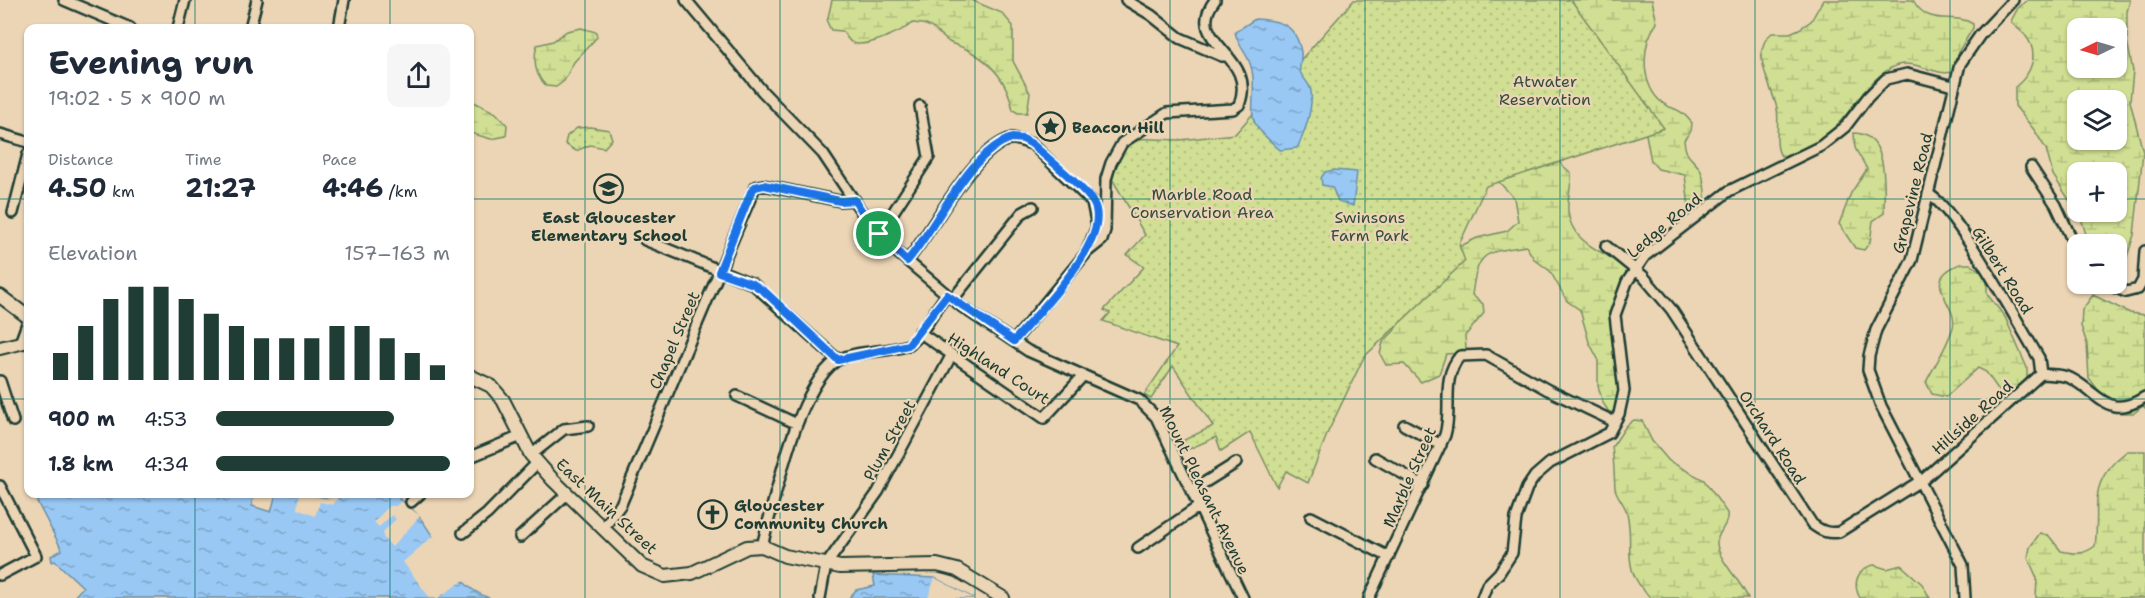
<!DOCTYPE html>
<meta charset="utf-8">
<style>
:root{--surface:#fff;--page:#f6f6f7;--text:#1f2937;--muted:#747a83;--accent:#1f3d34}
body{margin:0;font-family:"Shantell Sans",sans-serif;background:var(--page);color:var(--text);height:100vh;display:flex;flex-direction:column;font-size:22px;white-space:nowrap}
*{box-sizing:border-box;margin:0}
p{font-size:20px;color:var(--muted)}
.icon{flex:none;width:33px;height:33px;fill:none;stroke:currentColor;stroke-width:2;stroke-linecap:round;stroke-linejoin:round}
.map{position:relative;flex:1;overflow:hidden}
.sheet{position:absolute;left:24px;top:24px;width:450px;height:474px;display:flex;flex-direction:column;background:var(--surface);border-radius:12px;box-shadow:0 2px 4px #0004}
.sheet>*{flex:none}
.needle{width:39px;rotate:265deg}
.controls{position:absolute;left:2067px;top:18px;display:grid;gap:12px}
.controls a{display:grid;place-items:center;width:60px;height:60px;border-radius:12px;background:var(--surface);box-shadow:0 2px 4px #0004;font-size:30px}
.pin{position:absolute;display:grid;place-items:center;width:51px;height:51px;color:#fff;margin:-26px;border:3px solid #fff;border-radius:50%;box-shadow:0 2px 6px #0007}
.round{display:grid;place-items:center;flex:none;width:63px;height:63px;border-radius:12px;background:var(--page)}
.head{display:flex;align-items:center;justify-content:space-between;height:102px;padding:0 24px}
h1{font-size:33px;font-weight:700;line-height:45px}
.stats{display:grid;grid-template-columns:repeat(3,1fr);gap:9px;height:102px;padding:6px 24px}
.stats div{display:grid;align-content:center}
.stats b{font-size:26px;font-weight:700}
.stats small{font-size:16px;font-weight:400}
.stats p{font-size:16px}
.chart{height:168px;padding:12px 24px}
.chart p{display:flex;justify-content:space-between}
.chart svg{width:100%;height:108px;margin-top:6px;stroke:var(--accent);stroke-width:6}
ul{padding:0 24px;list-style:none;font-size:20px}
li{display:grid;grid-template-columns:96px 72px 1fr;align-items:center;height:45px}
li i{height:15px;border-radius:8px;background:var(--accent)}
.map>svg:first-child{display:block}
</style>
<div class="map">
<svg width="2145" height="598" viewBox="0 0 2145 598">
<defs>
<pattern id="wetland-marsh" width="20" height="14" patternUnits="userSpaceOnUse" patternTransform="scale(1.5)"><rect width="20" height="14" fill="#d0df93"/><path d="M1 5h8M5 5V1M11 12h8M15 12V8" fill="none" stroke="#b2c07f"/></pattern>
<pattern id="park-dots" width="8" height="8" patternUnits="userSpaceOnUse" patternTransform="scale(1.5)"><rect width="8" height="8" fill="#d0df93"/><path d="M2 2h.1M6 6h.1" fill="none" stroke="#b2c07f" stroke-width="1.8" stroke-linecap="round"/></pattern>
<pattern id="water-ripples" width="26" height="14" patternUnits="userSpaceOnUse" patternTransform="scale(1.5)"><rect width="26" height="14" fill="#99c8f4"/><path d="M2 4q2-2 4 0t4 0M15 11q2-2 4 0t4 0" fill="none" stroke="#7ca4c6"/></pattern>
</defs>
<rect width="100%" height="100%" fill="#ecd5b4"/>
<filter id="ink" filterUnits="userSpaceOnUse"><feTurbulence type="fractalNoise" baseFrequency=".0167" numOctaves="2"/><feDisplacementMap in="SourceGraphic" scale="12" xChannelSelector="R" yChannelSelector="G"/><feConvolveMatrix kernelMatrix="1 2 1 2 8 2 1 2 1" color-interpolation-filters="sRGB"/></filter>
<g filter="url(#ink)">
<path fill="url(#wetland-marsh)" stroke="#788e64" stroke-width="1.5" fill-rule="evenodd" d="M 832,0 L 971,0 L 1002,13 L 1013,26 L 1013,61 L 1030,93 L 1027,113 L 1018,113 L 1013,110 C 1008,82 992,62 966,49 C 961,46 954,45 949,42 C 934,31 934,24 913,23 C 902,31 863,50 851,42 C 848,40 845,34 842,31 L 831,30 L 827,22 Z
M 1555,0 L 1652,0 L 1657,23 C 1642,42 1640,79 1658,99 C 1670,112 1678,104 1692,123 L 1691,131 L 1684,140 C 1686,159 1691,156 1700,169 C 1705,179 1705,193 1706,204 L 1697,212 L 1689,207 L 1685,175 L 1658,169 L 1651,161 L 1645,129 Z
M 1823,0 L 1913,0 C 1929,29 1953,11 1973,24 L 1973,28 L 1960,49 L 1952,72 C 1934,76 1916,60 1898,65 C 1856,79 1840,154 1781,156 C 1773,145 1780,123 1777,109 C 1773,87 1748,51 1772,33 L 1790,33 L 1799,29 L 1811,21 Z
M 2028,0 L 2130,0 L 2127,12 L 2127,41 L 2133,71 L 2130,101 L 2143,152 L 2134,235 L 2125,263 L 2117,265 L 2116,244 L 2089,244 L 2081,218 L 2053,175 L 2046,149 L 2035,131 L 2015,106 L 2015,87 C 2032,74 2040,53 2025,35 C 2020,29 2014,27 2011,21 L 2018,8 ZM 2078,28 L 2116,28 L 2116,68 L 2078,68 ZM 2078,100 L 2116,100 L 2116,140 L 2078,140 ZM 2078,172 L 2116,172 L 2116,212 L 2078,212 Z
M 581,28 L 596,32 L 597,37 L 574,62 L 564,81 L 556,87 L 546,86 C 535,75 533,60 537,45 L 553,41 L 567,31 Z
M 470,100 L 496,113 L 507,125 L 506,136 L 491,139 L 470,133 Z
M 1854,133 C 1890,134 1884,189 1884,213 L 1873,221 L 1870,242 L 1864,250 L 1855,248 L 1839,224 L 1851,193 L 1867,169 L 1855,148 Z
M 1532,138 L 1571,173 C 1572,186 1567,198 1568,210 C 1570,243 1605,254 1630,267 L 1612,312 L 1621,391 L 1616,412 L 1609,412 L 1603,403 L 1598,386 L 1598,359 L 1589,342 L 1580,310 L 1567,301 L 1550,271 L 1534,259 L 1526,246 C 1484,253 1478,250 1472,295 L 1483,304 L 1484,313 L 1465,336 L 1466,349 L 1463,353 L 1446,354 L 1439,374 L 1421,382 L 1404,364 L 1386,365 L 1380,354 L 1383,342 L 1394,331 L 1436,258 L 1477,238 L 1507,231 L 1518,221 L 1514,198 L 1498,181 Z
M 1960,264 L 1970,264 L 1982,272 L 1987,280 L 1987,294 L 2005,317 L 2027,368 L 2027,380 L 2012,394 L 2000,392 L 1986,372 L 1978,368 L 1946,397 L 1932,394 L 1926,382 C 1936,363 1947,347 1953,327 C 1959,304 1917,281 1960,264 Z
M 2093,295 L 2130,313 L 2145,315 L 2145,408 L 2143,406 L 2134,413 L 2121,413 L 2111,407 L 2089,378 L 2087,344 L 2081,326 L 2082,310 Z
M 1634,420 L 1642,421 L 1652,441 L 1669,461 L 1704,480 L 1727,513 C 1729,526 1716,533 1717,544 C 1719,561 1741,581 1748,598 L 1651,598 C 1619,568 1635,549 1627,513 C 1625,504 1616,496 1615,488 C 1614,474 1614,461 1612,447 L 1626,426 Z
M 2127,451 L 2145,451 L 2145,598 L 2036,598 L 2037,578 L 2028,558 L 2030,547 L 2040,533 L 2049,536 L 2061,551 C 2075,554 2084,555 2095,546 C 2101,502 2085,484 2127,451 Z
M 1874,565 L 1887,569 L 1901,565 L 1922,584 L 1930,598 L 1860,598 C 1852,584 1857,568 1874,565 Z"/>
<path fill="url(#park-dots)" stroke="#788e64" stroke-width="1.5" d="M 1354,0 L 1571,0 L 1664,128 L 1486,186 L 1459,245 L 1465,261 L 1364,357 L 1328,432 L 1308,483 L 1286,471 L 1277,487 L 1250,432 L 1221,451 L 1216,437 L 1180,453 L 1176,444 L 1213,426 L 1173,366 L 1151,399 L 1144,395 L 1177,347 L 1103,321 L 1110,313 L 1104,310 L 1144,267 L 1127,255 L 1145,235 L 1111,177 L 1127,138 L 1180,140 L 1235,134 Z
M 590,127 L 609,130 L 612,139 L 604,148 L 590,145 L 576,151 L 565,144 L 567,136 L 577,128 Z"/>
<path fill="url(#water-ripples)" stroke="#6890a7" stroke-width="1.5" d="M 1255,19 C 1280,20 1296,24 1301,52 C 1302,58 1299,65 1300,71 C 1301,77 1310,83 1311,91 C 1313,108 1305,133 1297,148 L 1280,150 C 1272,142 1255,130 1253,117 C 1251,100 1257,79 1249,61 C 1245,51 1237,44 1235,32 Z
M 1334,170 L 1357,172 L 1353,206 L 1338,201 L 1332,187 L 1322,185 L 1321,178 L 1325,172 Z
M 33,494 L 253,494 L 252,506 L 271,512 L 276,494 L 311,494 L 333,500 L 335,494 L 403,494 L 399,499 C 434,520 440,566 472,589 C 477,593 483,595 489,598 L 73,598 L 83,587 L 55,561 L 52,562 L 51,556 L 62,550 Z
M 873,575 L 935,578 L 973,598 L 849,598 L 856,590 L 875,586 Z"/>
<path fill="#ecd5b4" d="M 299,494 L 330,499 L 332,494 L 340,494 L 333,505 L 320,502 L 315,516 L 297,509 Z
M 401,501 L 420,516 L 392,547 L 383,537 L 383,532 L 396,519 L 392,515 L 379,527 L 374,522 L 389,506 L 396,506 Z
M 433,536 L 464,580 L 438,598 L 430,598 L 403,562 Z
M 935,578 L 973,598 L 928,598 Z"/>
<g fill="none" stroke-linecap="round" stroke-linejoin="round">
<defs>
<path id="minor" d="M 64,0 L 130,28
M 686,0 L 763,92 L 823,154 L 871,226 L 893,249 L 962,307 L 1028,351 L 1139,400 L 1156,417 L 1243,598
M 1126,0 L 1151,15 L 1180,38 L 1222,56 L 1228,56
M 178,28 L 185,0
M 250,28 L 257,0
M 339,28 L 344,0
M 0,134 L 28,142
M 2031,167 L 2056,205 L 2078,253
M 13,213 L 28,154
M 879,234 L 929,157 L 920,106
M 645,240 L 753,284 L 838,360
M 1606,246 L 1643,276 L 1671,309 L 1812,524 C 1821,531 1828,534 1839,532 L 1925,478 L 2041,374 L 2039,358 C 2020,327 1955,206 1928,194
M 907,261 C 936,227 970,151 1012,138 L 1032,144 L 1092,202 L 1097,226 L 1087,251
M 2107,284 L 2126,292 L 2138,289 L 2143,280 L 2145,251
M 953,299 L 1022,213 L 1033,207
M 919,332 L 1044,418 L 1083,376
M 1014,341 L 1087,252 L 1102,240 L 1105,230 L 1106,179 L 1111,163 L 1122,143 L 1167,113 L 1233,109 L 1239,105 C 1259,54 1182,43 1215,0
M 20,343 L 28,321
M 2041,374 C 2050,375 2061,374 2070,378 C 2100,393 2107,421 2145,397
M 0,381 L 13,421
M 737,396 L 797,424
M 1404,425 L 1441,445
M 531,455 L 564,429 L 588,426
M 470,457 L 521,436
M 1375,458 L 1423,485
M 0,486 L 36,556 L 0,575
M 1191,491 L 1236,463
M 411,502 L 420,494
M 1311,517 L 1389,557
M 603,529 L 621,504 L 755,187 L 763,185 L 840,201 L 855,200
M 463,533 L 487,514 L 537,463
M 520,537 L 567,494
M 762,546 C 775,498 797,389 836,361 C 853,350 888,353 908,345 C 921,339 936,306 947,295
M 1138,548 L 1198,507
M 820,598 L 826,565 L 878,492 L 951,356
M 1369,598 L 1445,435 C 1453,408 1440,379 1460,356 L 1486,355 L 1548,390 L 1615,422
M 1482,598 L 1487,585 L 1499,573 L 1512,553 L 1516,518 L 1527,488 L 1535,476 L 1550,463 L 1609,433 L 1619,414 L 1624,391 L 1615,315 L 1627,282 L 1645,256 L 1729,191 L 1821,146 L 1845,127 L 1868,97 L 1886,79 L 1907,74 L 1953,86
M 1965,598 L 1963,565 L 1881,406 L 1868,370 L 1869,356 L 1876,330 L 1912,260 L 1960,64 L 1980,35 L 2013,0"/>
<path id="major" d="M 0,296 L 28,317
M 0,348 L 28,341
M 470,376 L 491,386 L 503,400 L 531,455 L 553,480 L 642,566 L 665,576 L 692,573 L 747,547 L 762,546 L 785,556 L 840,567 L 937,565 L 957,570 L 1003,598"/>
</defs>
<use href="#minor" stroke="#1f3d34" stroke-width="14"/>
<use href="#major" stroke="#1f3d34" stroke-width="16"/>
<use href="#minor" stroke="#ecd5b4" stroke-width="9"/>
<use href="#major" stroke="#ecd5b4" stroke-width="12"/>
</g>
</g>
<g fill="none" stroke-linecap="round" stroke-linejoin="round" filter="url(#ink)">
<defs>
<path id="route" d="M 1012,138 L 1023,139 L 1032,144 C 1048,159 1082,185 1093,202 C 1115,238 1036,314 1014,341 L 947,295 L 908,345 L 838,360 L 765,292 L 753,284 L 719,272 L 751,192 L 755,187 L 764,185 L 840,201 L 855,200 L 871,226 L 907,261 C 937,227 969,151 1012,138 Z"/>
</defs>
<use href="#route" stroke="#fff" stroke-width="12"/>
<use href="#route" stroke="#1a73e8" stroke-width="8"/>
</g>
<path fill="none" stroke="#0f766e" stroke-width="1.5" stroke-opacity="0.55" d="M 195,0 L 195,28M 390,0 L 390,28M 585,0 L 585,598M 780,0 L 780,598M 975,0 L 975,598M 1170,0 L 1170,598M 1365,0 L 1365,598M 1560,0 L 1560,598M 1755,0 L 1755,598M 1950,0 L 1950,598M 0,199 L 28,199M 470,199 L 2078,199M 2116,199 L 2145,199M 0,399 L 28,399M 470,399 L 2145,399M 195,494 L 195,598M 390,494 L 390,598"/>
<defs>
<symbol id="sight-ring" viewBox="-11 -11 22 22"><circle r="9.5" fill="#ecd5b4" stroke="#1f3d34" stroke-width="1.5"/><path d="M0-6L1.8-2.2L6-1.7L2.9 1.2L3.7 5.4L0 3.3L-3.7 5.4L-2.9 1.2L-6-1.7L-1.8-2.2Z" fill="#1f3d34"/></symbol>
<symbol id="school-ring" viewBox="-11 -11 22 22"><circle r="9.5" fill="#ecd5b4" stroke="#1f3d34" stroke-width="1.5"/><path d="M0-5L7-2L0 1L-7-2ZM-4 1L0 2.5L4 1V4Q0 6-4 4Z" fill="#1f3d34"/></symbol>
<symbol id="church-ring" viewBox="-11 -11 22 22"><circle r="9.5" fill="#ecd5b4" stroke="#1f3d34" stroke-width="1.5"/><path d="M-1.2-6h2.4v3.5h3.3v2.4h-3.3V6h-2.4V-.1h-3.3v-2.4h3.3Z" fill="#1f3d34"/></symbol>
</defs>
<g fill-rule="evenodd">
<use href="#sight-ring" x="1034" y="110" width="33" height="33"/>
<use href="#school-ring" x="592" y="172" width="33" height="33"/>
<use href="#church-ring" x="696" y="498" width="33" height="33"/>
</g>
<g text-anchor="middle" stroke-width="4.5" stroke-linejoin="round" paint-order="stroke">
<g font-size="16" fill="#314d3e" stroke="#ecd5b4">
<text x="1545" y="87">Atwater<tspan x="1545" dy="18">Reservation</tspan></text>
<text x="1202" y="200">Marble Road<tspan x="1202" dy="18">Conservation Area</tspan></text>
<text x="1370" y="223">Swinsons<tspan x="1370" dy="18">Farm Park</tspan></text>
</g>
<g font-size="16" font-weight="bold" fill="#1f3d34" stroke="#ecd5b4" text-anchor="start">
<text x="1072" y="133">Beacon Hill</text>
<text x="609" y="223" text-anchor="middle">East Gloucester<tspan x="609" dy="18">Elementary School</tspan></text>
<text x="734" y="511">Gloucester<tspan x="734" dy="18">Community Church</tspan></text>
</g>
<g font-size="16" fill="#1f3d34" stroke="#ecd5b4">
<text transform="translate(1912 193) rotate(-76)" y="6">Grapevine Road</text>
<text transform="translate(1664 225) rotate(-40)" y="6">Ledge Road</text>
<text transform="translate(2003 270) rotate(58)" y="6">Gilbert Road</text>
<text transform="translate(674 340) rotate(-67)" y="6">Chapel Street</text>
<text transform="translate(999 368) rotate(33)" y="6">Highland Court</text>
<text transform="translate(1972 417) rotate(-42)" y="6">Hillside Road</text>
<text transform="translate(1773 437) rotate(57)" y="6">Orchard Road</text>
<text transform="translate(889 440) rotate(-61)" y="6">Plum Street</text>
<text transform="translate(1409 477) rotate(-66)" y="6">Marble Street</text>
<text transform="translate(1205 490) rotate(64)" y="6">Mount Pleasant Avenue</text>
<text transform="translate(607 506) rotate(43)" y="6">East Main Street</text>
</g>
</g>
</svg>
<div class="controls">
<a><svg class="needle" viewBox="-14 -14 28 28"><path d="M0-13l5 13h-10z" fill="#e53935"/><path d="M0 13l5-13h-10z" fill="#747a83"/></svg></a>
<a><svg class="icon" aria-label="layers" viewBox="0 0 24 24"><path d="M12 4l9 5-9 5-9-5zM3 14l9 5 9-5"/></svg></a>
<a>+</a>
<a>−</a>
</div>
<div class="pin" style="left:879px;top:234px;background:#1e9e55"><svg class="icon" aria-label="arrive" viewBox="0 0 24 24"><path d="M6 21V4h12l-3 4 3 4H6"/></svg></div>
<section class="sheet">
<div class="head"><div><h1>Evening run</h1><p>19:02 · 5 × 900 m</p></div><a class="round"><svg class="icon" aria-label="share" viewBox="0 0 24 24"><path d="M12 15V3M7 8l5-5 5 5M5 13v7h14v-7"/></svg></a></div>
<div class="stats">
<div><p>Distance</p><b>4.50<small> km</small></b></div>
<div><p>Time</p><b>21:27</b></div>
<div><p>Pace</p><b>4:46<small> /km</small></b></div>
</div>
<div class="chart"><p><span>Elevation</span>157–163 m</p>
<svg viewBox="0 0 160 44" preserveAspectRatio="none"><path d="M5 44V33M15 44V22M25 44V11M35 44V6M45 44V6M55 44V11M65 44V17M75 44V22M85 44V27M95 44V27M105 44V27M115 44V22M125 44V22M135 44V27M145 44V33M155 44V38"/></svg>
</div>
<ul>
<li><b>900 m</b>4:53<i style="width:76%"></i></li>
<li><b>1.8 km</b>4:34<i style="width:100%"></i></li>
</ul>
</section>
</div>
